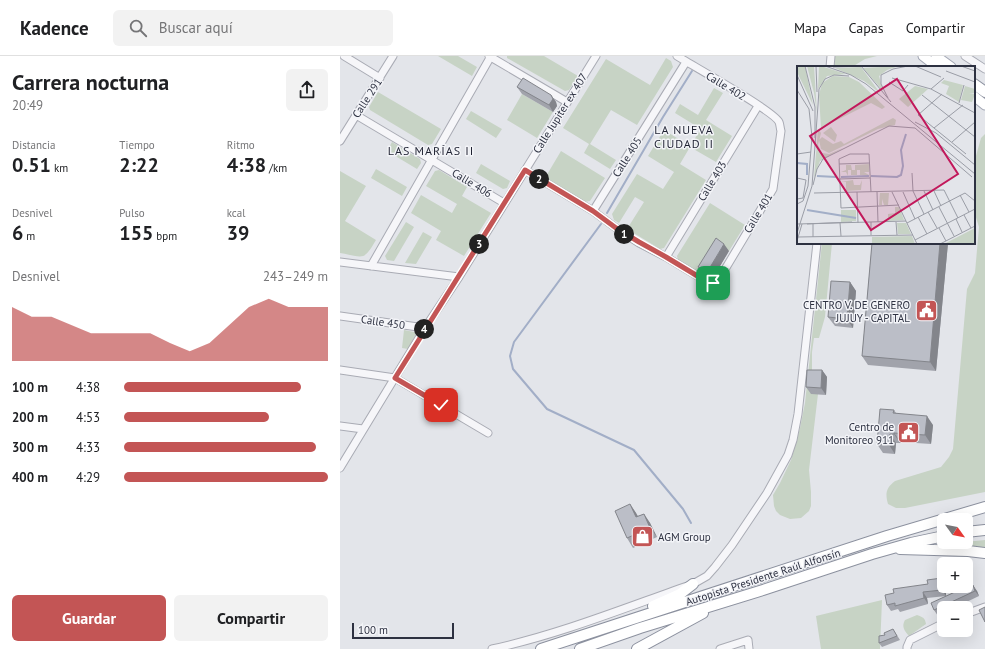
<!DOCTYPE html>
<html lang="es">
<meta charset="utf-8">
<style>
:root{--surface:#fff;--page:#f2f2f2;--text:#202124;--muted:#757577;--line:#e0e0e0;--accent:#c35555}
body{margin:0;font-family:"PT Sans",sans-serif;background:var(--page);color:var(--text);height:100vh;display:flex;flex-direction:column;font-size:15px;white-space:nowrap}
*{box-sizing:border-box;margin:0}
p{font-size:13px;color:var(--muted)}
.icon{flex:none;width:22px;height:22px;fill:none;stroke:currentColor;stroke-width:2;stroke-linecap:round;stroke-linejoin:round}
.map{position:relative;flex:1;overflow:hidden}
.drawer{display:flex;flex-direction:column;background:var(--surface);width:340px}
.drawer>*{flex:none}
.needle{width:26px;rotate:123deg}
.controls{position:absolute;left:597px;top:457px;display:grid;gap:8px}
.controls a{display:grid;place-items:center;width:36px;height:36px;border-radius:6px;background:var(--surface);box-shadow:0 4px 16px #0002;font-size:20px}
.scale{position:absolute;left:12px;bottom:10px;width:102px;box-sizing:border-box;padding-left:4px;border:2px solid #2d3141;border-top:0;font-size:11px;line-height:14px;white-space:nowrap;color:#2d3141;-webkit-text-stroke:3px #f3f4f8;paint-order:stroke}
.pin{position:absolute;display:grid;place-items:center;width:34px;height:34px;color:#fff;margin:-17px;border-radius:8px;box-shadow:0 2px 6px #0006}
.km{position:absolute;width:20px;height:20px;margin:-10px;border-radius:50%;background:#222;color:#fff;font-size:11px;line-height:20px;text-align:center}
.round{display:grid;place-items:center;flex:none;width:42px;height:42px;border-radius:6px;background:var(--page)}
.headline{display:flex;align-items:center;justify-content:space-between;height:68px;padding:0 12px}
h1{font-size:22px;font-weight:700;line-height:30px}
.metrics{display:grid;grid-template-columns:repeat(3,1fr);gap:6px;height:68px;padding:4px 12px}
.metrics div{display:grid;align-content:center}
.metrics b{font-size:20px;font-weight:700}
.metrics small{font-size:11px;font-weight:400}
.metrics p{font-size:11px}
.chart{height:112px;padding:8px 12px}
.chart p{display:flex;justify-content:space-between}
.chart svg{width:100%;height:72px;margin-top:4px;fill:var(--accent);opacity:.7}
.primary-button{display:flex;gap:8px;margin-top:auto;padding:8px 12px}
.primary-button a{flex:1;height:46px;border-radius:6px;background:var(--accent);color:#fff;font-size:16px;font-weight:700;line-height:46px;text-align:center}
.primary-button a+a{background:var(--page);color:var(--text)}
ul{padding:0 12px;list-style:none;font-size:13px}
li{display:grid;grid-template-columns:64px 48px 1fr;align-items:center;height:30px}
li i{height:10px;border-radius:5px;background:var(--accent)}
header{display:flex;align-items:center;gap:24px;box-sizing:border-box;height:56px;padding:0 20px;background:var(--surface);border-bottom:1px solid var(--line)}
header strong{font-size:19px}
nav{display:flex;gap:22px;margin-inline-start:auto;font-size:14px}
.search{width:280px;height:36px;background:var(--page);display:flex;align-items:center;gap:10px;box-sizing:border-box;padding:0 14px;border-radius:6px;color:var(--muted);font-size:15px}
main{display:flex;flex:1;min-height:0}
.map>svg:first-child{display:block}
</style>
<header>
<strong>Kadence</strong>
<div class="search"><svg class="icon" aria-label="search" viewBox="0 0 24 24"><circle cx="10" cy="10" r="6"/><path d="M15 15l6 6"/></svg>Buscar aquí</div>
<nav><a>Mapa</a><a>Capas</a><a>Compartir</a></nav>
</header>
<main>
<section class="drawer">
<div class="headline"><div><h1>Carrera nocturna</h1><p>20:49</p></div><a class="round"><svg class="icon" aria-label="share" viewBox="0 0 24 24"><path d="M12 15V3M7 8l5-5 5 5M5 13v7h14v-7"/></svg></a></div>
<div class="metrics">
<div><p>Distancia</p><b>0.51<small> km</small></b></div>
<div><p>Tiempo</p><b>2:22</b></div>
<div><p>Ritmo</p><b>4:38<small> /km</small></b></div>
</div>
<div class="metrics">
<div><p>Desnivel</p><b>6<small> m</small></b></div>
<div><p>Pulso</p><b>155<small> bpm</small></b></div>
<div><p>kcal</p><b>39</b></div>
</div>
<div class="chart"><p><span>Desnivel</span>243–249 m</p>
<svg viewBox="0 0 160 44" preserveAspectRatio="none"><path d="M0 44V11L10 17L20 17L30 22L40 27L50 27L60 27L70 27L80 33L90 38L100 33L110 22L120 11L130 6L140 11L150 11L160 11V44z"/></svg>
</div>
<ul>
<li><b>100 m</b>4:38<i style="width:87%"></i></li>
<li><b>200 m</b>4:53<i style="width:71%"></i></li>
<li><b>300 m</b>4:33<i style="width:94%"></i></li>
<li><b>400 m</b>4:29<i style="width:100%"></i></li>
</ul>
<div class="primary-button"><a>Guardar</a><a>Compartir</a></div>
</section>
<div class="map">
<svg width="645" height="593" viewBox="0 0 645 593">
<rect width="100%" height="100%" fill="#e3e5ea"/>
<path fill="#c7d3c5" d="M 98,0 L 118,0 L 137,11 L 132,20 Z
M 167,0 L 204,0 L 238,20 L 229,34 L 225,35 L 167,2 Z
M 495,0 L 537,0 L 525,3 L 512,11 L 494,11 Z
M 326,2 L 331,5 L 333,11 L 297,69 L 271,54 L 250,88 L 276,104 L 270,113 L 244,97 L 249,88 L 223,72 L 266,3 L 310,29 Z
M 374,32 L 383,37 L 366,64 L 392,80 L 376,106 L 350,91 L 340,108 L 366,124 L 324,192 L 320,193 L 287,173 L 304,146 L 295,141 L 279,167 L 274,164 L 272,158 L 297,118 L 323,133 L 334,116 L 308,100 L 324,74 L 350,90 L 361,73 L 335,57 L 340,48 L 358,59 Z
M 38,36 L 101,73 L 92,88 L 88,89 L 30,54 L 29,51 Z
M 182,38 L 213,56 L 197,82 L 167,64 Z
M 131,55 L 162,73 L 156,82 L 126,63 Z
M 645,78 L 645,436 L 565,452 L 556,452 L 548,448 C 545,437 546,432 555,425 L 601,411 L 609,401 L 613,393 L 627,233 L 635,217 L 639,171 L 634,155 L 634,107 L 641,82 Z
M 52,86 L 80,103 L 81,107 L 77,113 L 47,95 Z
M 221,95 L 265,122 L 250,145 L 244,146 L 205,122 Z
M 141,108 L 170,125 L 167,132 L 163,133 L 136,117 Z
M 36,113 L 67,131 L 62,140 L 31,122 Z
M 99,114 L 127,131 L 122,140 L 151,157 L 124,200 L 96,184 L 101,175 L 71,157 L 81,139 L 112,157 L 117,148 L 86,130 L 95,115 Z
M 0,115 L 26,130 L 5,165 L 36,184 C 23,206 24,201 0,197 Z
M 370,147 L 405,169 L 389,195 L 380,189 L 362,219 L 338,204 L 337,200 Z
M 66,166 L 74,171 L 54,205 L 47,204 L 45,200 Z
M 83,176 L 92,181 L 76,208 L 65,207 Z
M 482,187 L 492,187 L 485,261 L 479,282 L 474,282 L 472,296 L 472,320 L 478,338 L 469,414 L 471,436 L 471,450 L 469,455 L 461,462 L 450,463 L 440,459 L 436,455 L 434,450 L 433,439 L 440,427 L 451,404 L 460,372 L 465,347 Z
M 64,274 L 74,276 L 76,278 L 68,293 L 62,292 Z
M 645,484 L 645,492 L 585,490 Z
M 542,544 L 540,593 L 481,593 L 476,560 Z
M 577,559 C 583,561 585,562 586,568 L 569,580 C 565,575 561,571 565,564 Z"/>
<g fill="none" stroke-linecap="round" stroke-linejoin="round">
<path stroke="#a2aec7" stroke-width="2" d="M 267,157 L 323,61 L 352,15
M 261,168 L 174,286 L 170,300 L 173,313 L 207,353 L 294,394 L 343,453 L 351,467"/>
<defs>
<path id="minor" d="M 4,0 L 40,22
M 149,0 L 227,46
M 625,0 L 645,13
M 490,11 L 491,0
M 16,59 L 164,147
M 0,85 L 53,0
M 185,114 L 253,155 L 276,172 L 299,187 L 326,201 L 369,227 L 373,227 L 378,225 L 433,133 L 441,75 C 440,72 440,68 439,66 C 434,55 353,10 337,0
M 253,155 L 346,6
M 326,201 L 418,50
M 0,206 L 119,221
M 31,210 L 151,0
M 0,260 L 85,272
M 0,314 L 55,322 L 148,377
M 0,370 L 23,373
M 0,412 L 85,272 L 119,221 L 256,0
M 626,558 L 645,551
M 152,593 C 221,578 287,551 353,528 L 367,520 L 375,511 L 392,489 L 427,437 L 448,399 L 453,384 L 458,358 L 477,187
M 380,593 L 408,584 L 409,593
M 567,593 L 567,591 L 570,584 L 604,567"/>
<path id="major" d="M 583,0 L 597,11
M 596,0 L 611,11
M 634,40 L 645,49"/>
<path id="highway" d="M 634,28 L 645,36
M 626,476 L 645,474
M 560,493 L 628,495 L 645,497
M 313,550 L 340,538 L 353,528
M 201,593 L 547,480 L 645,451
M 240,593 L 300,572 L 423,534 L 532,498 L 571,487 L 604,480
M 297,593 L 363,557"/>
</defs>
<use href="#minor" stroke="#a9abb4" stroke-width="9"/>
<use href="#major" stroke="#a4a8b5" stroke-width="11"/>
<use href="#highway" stroke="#8c919f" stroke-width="12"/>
<use href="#minor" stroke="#f6f6f9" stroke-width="7"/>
<use href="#major" stroke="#fff" stroke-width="9"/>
<use href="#highway" stroke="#fff" stroke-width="10"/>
</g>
<path fill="#a1a3ab" d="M 177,31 L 211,39 L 216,46 L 217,50 L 213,56 L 182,38 Z
M 532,187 L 608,187 L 596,315 L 528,309 L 522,300 Z
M 389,195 L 374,220 L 370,221 L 363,217 L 358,211 Z
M 510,226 L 516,235 L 513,272 L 495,270 L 488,261 Z
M 482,314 L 487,321 L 486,339 L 471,338 L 466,331 Z
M 554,354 L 556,357 L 593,369 L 591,388 L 561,386 L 560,387 L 556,387 L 555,398 L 543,397 L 537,388 Z
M 290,448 L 298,460 L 304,458 L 310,467 L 317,481 L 293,492 L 287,482 Z
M 602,522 L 604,525 L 604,530 L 606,530 L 606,540 L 628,530 L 637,535 L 639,540 L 614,552 L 604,552 L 604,557 L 598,560 L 594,554 L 606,540 L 587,542 L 588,548 L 560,556 L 558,553 L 551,555 L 547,549 L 554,537 L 588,528 Z
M 553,573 L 560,584 L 542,591 L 539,587 L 545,579 Z"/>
<path fill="#83858b" d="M 211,39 L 216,46 L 217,50 L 213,56 L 209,49 Z
M 600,187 L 608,187 L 596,315 L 590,306 Z
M 384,188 L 389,195 L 374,220 L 369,213 Z
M 510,226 L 516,235 L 513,272 L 507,263 Z
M 482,314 L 487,321 L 486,339 L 481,332 Z
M 587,360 L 593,369 L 591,388 L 585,379 Z
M 554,377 L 561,386 L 560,387 L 554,378 Z
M 550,378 L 556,387 L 555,398 L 549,389 Z
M 290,448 L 296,457 L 302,470 L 296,461 Z
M 304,458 L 310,467 L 317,481 L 310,472 Z
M 602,522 L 604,525 L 604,530 L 606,530 L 606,540 L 602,534 Z
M 633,529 L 637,535 L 639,540 L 635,535 Z
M 583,536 L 587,542 L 588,548 L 584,542 Z"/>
<path fill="#bbbec7" stroke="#83858b" d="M 183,22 L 211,39 L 213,43 L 209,49 L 177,31 Z
M 376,182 L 384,188 L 369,213 L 365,214 L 358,211 Z
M 532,187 L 600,187 L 590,306 L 522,300 Z
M 491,225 L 510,226 L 507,263 L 488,261 Z
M 467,314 L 482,314 L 481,332 L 466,331 Z
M 540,353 L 554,354 L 553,357 L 587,360 L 585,379 L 554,377 L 554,378 L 550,378 L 549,389 L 537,388 Z
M 290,448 L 296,461 L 304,458 L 310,472 L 287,482 L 275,455 Z
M 602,522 L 602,534 L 583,536 L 584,542 L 555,550 L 555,547 L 547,549 L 545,539 L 554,537 L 553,533 L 588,528 L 587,524 Z
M 627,528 L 633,529 L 635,535 L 594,554 L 591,547 L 628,530 Z
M 645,551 L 645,566 L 639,554 Z
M 553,573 L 557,580 L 539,587 L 539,580 L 545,579 L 544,577 Z"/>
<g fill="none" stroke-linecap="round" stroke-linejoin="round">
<defs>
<path id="route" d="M 101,349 L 55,322 L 185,114 L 253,155 L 276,172 L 299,186 L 326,201 L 369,227 L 373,227"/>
</defs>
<use href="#route" stroke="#fff" stroke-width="8"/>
<use href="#route" stroke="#c35555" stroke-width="5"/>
</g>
<defs>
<symbol id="civic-square" viewBox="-11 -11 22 22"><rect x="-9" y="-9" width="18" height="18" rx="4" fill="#c35555" stroke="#f3f4f8"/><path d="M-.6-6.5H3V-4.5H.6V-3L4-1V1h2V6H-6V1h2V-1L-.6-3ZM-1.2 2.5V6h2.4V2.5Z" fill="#fff"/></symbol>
<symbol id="shop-square" viewBox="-11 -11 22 22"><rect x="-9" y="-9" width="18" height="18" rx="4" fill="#c35555" stroke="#f3f4f8"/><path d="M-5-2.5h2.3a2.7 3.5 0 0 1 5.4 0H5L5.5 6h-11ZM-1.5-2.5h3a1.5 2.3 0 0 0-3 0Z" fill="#fff"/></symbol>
</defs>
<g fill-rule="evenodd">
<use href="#civic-square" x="574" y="242" width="25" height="25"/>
<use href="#civic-square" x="556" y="364" width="25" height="25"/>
<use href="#shop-square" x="290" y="468" width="25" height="25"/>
</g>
<g text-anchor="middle" stroke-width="3" stroke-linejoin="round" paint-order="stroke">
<g font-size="11" fill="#2d3141" stroke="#f3f4f8">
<text transform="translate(386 30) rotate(31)" y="4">Calle 402</text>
<text transform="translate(27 42) rotate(-57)" y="4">Calle 291</text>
<text transform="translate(220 57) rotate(-58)" y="4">Calle Jupiter ex 407</text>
<text transform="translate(287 101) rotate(-58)" y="4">Calle 405</text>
<text transform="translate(372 125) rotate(-59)" y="4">Calle 403</text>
<text transform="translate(132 127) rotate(31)" y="4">Calle 406</text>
<text transform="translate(418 157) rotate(-59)" y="4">Calle 401</text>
<text transform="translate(43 266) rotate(8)" y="4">Calle 450</text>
<text transform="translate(423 521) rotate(-18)" y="4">Autopista Presidente Raúl Alfonsín</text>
</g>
<g font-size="11" fill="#2d3141" stroke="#f3f4f8" text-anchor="end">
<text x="570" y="253">CENTRO V. DE GENERO<tspan x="570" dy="13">JUJUY - CAPITAL</tspan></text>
<text x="554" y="375">Centro de<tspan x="554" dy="13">Monitoreo 911</tspan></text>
<text x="318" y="485" text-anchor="start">AGM Group</text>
</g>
<g font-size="12" letter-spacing="1" fill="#1f2232" stroke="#f3f4f8">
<text x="344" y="78">LA NUEVA<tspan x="344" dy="14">CIUDAD II</tspan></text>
<text x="91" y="99">LAS MARÍAS II</text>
</g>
</g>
<g transform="translate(457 10)">
<rect width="178" height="178" fill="#e3e5ea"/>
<path d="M 0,0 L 8,0 L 16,39 L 0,6 ZM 10,0 L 17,0 L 20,48 L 17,27 ZM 22,0 L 24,0 L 49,8 L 30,10 L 21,23 ZM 102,0 L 90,4 L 82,10 L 86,25 L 66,2 ZM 64,1 L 83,27 L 67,15 L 38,2 ZM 36,10 L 52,11 L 62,16 L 88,41 L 85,43 L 74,37 L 24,62 L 22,29 L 25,17 ZM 147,14 L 166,19 L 162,36 L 149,28 L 152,20 L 144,17 ZM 118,20 L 131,23 L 111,41 L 102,33 ZM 168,20 L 178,23 L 178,27 L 172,27 L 178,28 L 175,36 L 164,34 ZM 96,52 L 99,54 L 98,59 L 81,63 L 32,87 L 24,83 L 22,74 L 25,71 L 36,78 L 44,75 L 47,78 ZM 34,61 L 40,69 L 38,76 L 26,67 ZM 21,63 L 24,67 L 21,79 L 25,87 L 32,88 L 46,82 L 23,95 L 17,112 ZM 72,98 L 72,106 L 67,106 L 72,109 L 63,109 L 63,104 L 60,104 L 60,109 L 54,109 L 54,104 L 51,104 L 51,110 L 49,106 L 44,106 L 49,104 L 49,99 L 54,99 L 55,104 L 58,104 L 58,99 ZM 56,114 L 57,119 L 63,119 L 65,114 L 64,124 L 49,125 L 49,116 L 44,116 ZM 83,127 L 92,127 L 91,139 L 87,139 L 85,133 L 85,139 L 82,139 ZM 98,141 L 102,141 L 107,154 L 91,155 L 91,148 L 98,147 ZM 44,144 L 59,144 L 59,155 L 44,156 ZM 100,157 L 109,157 L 114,168 L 101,168 ZM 178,162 L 178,178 L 147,178 ZM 115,170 L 118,178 L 75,178 L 75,171 Z" fill="#c7d3c5"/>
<path fill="none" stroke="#a2aec7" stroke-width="2" d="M 0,97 L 10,98 L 10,109M 20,110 L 39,111M 74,110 L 100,111 L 104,109 L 106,100 L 104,84 L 109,68M 44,111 L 72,110M 10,144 L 59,152"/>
<path fill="none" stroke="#9a9da6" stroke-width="1" d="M 8,0 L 18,41 L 18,72M 19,0 L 20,26M 28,0 L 54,9 L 69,18 L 178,108M 64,0 L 94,36M 118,0 L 144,11M 164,0 L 178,5M 36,1 L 67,0M 149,5 L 178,16M 0,9 L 16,45M 95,12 L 134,23 L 178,47M 92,16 L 106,25 L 111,19M 134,23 L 147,12M 0,24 L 12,43 L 15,71 L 11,120 L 6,135 L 0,138M 145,28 L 121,49 L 169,88M 125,29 L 178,71M 91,32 L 84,18 L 84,9 L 96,3 L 111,0M 162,37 L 167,19M 21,39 L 22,23 L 28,13 L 37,9 L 52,10M 118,56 L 139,67 L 178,99M 137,62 L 166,39M 155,76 L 178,56M 0,88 L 14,86M 42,98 L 73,97M 115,107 L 116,125 L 127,148M 0,112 L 9,114 L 6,132 L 0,133M 42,113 L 73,112M 16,119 L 20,103 L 26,93 L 92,60 L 118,62 L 175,111M 127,125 L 136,144M 137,125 L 144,140M 60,126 L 61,157M 74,126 L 72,88 L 53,88 L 42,93 L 44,142 L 102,139M 80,126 L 81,156M 95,126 L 120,178M 106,126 L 118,153M 17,127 L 147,124 L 161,152M 163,129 L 172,146M 142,141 L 157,170M 131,146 L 140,162M 167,149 L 174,162M 121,151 L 130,168M 159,153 L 165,166M 74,156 L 74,169M 99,156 L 100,169M 43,157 L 44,170M 110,157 L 168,127 L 178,135M 0,158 L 109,155M 10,158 L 55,156M 16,158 L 16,171M 142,162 L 149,175M 0,167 L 15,120 L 21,39M 1,171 L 116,169M 118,174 L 178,143M 0,175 L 5,158M 143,178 L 178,160"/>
<path fill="#c2185b" fill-opacity="0.15" stroke="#c2185b" stroke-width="2" d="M 100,13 L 161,108 L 74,164 L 13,70 Z"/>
<rect width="178" height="178" fill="none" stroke="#2d3141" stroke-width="2"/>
</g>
</svg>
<div class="controls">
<a><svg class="needle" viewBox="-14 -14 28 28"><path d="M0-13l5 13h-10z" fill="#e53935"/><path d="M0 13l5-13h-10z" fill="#757577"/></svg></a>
<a>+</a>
<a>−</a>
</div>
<div class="scale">100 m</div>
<div class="pin" style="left:373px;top:227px;background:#1e9e55"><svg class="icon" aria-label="arrive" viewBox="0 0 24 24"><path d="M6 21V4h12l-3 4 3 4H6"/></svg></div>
<div class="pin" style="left:101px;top:349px;background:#d93025"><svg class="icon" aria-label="check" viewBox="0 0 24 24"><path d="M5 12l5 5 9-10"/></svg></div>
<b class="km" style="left:284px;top:178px">1</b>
<b class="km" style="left:199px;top:123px">2</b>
<b class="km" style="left:139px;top:188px">3</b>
<b class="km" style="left:84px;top:273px">4</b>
</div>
</main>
